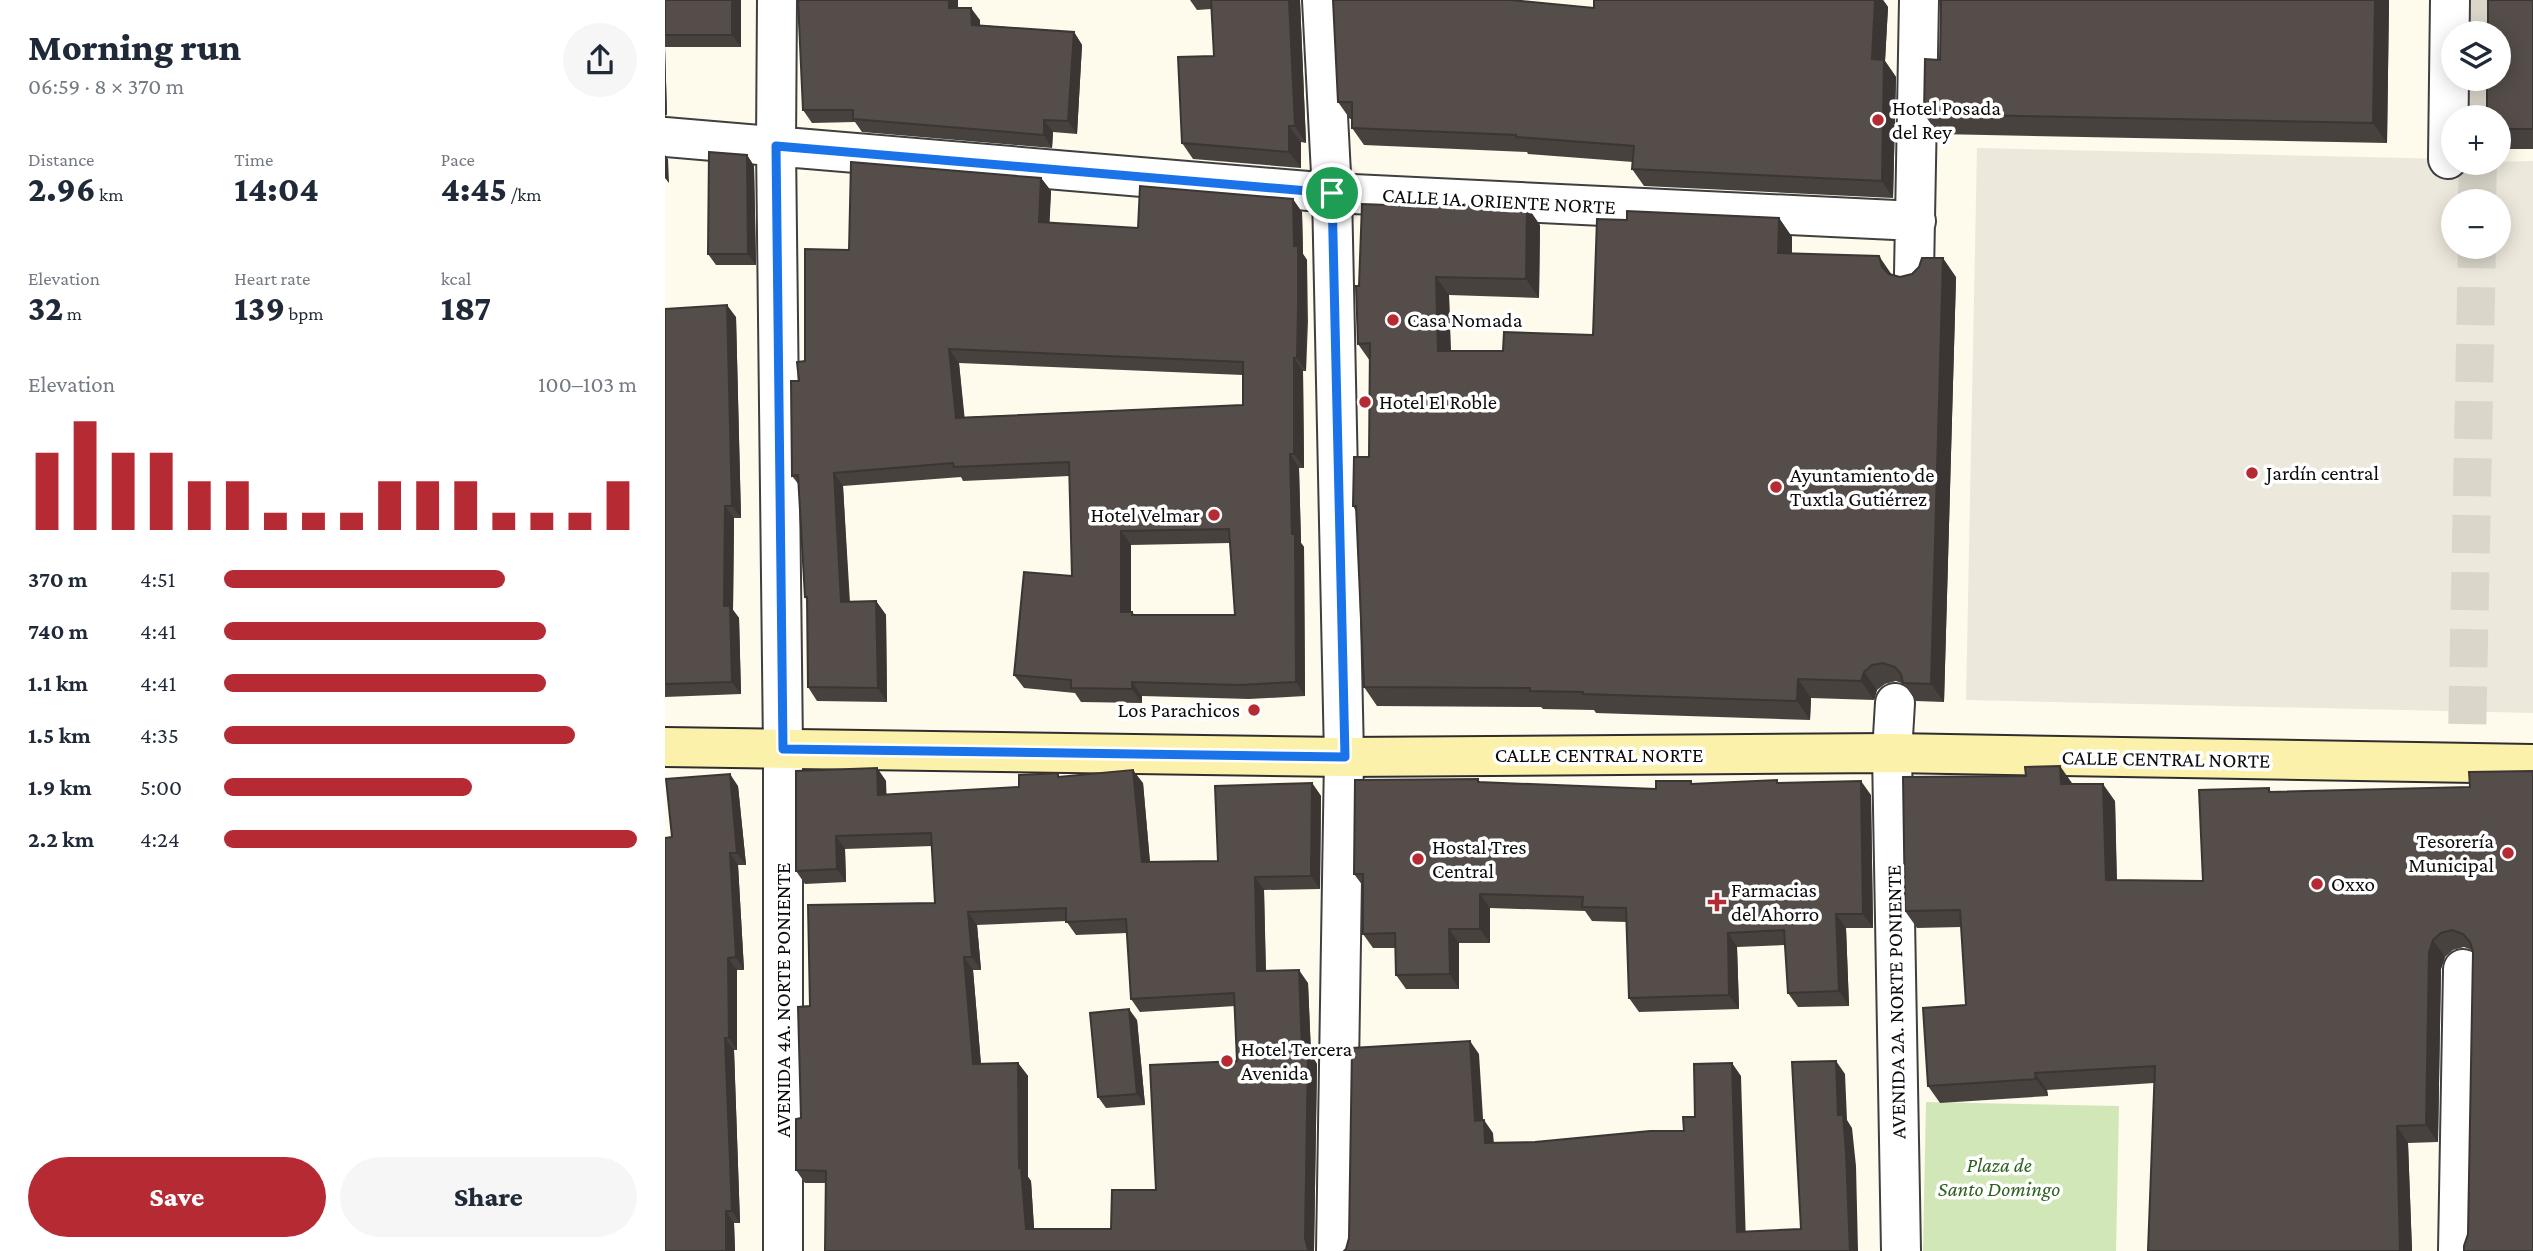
<!DOCTYPE html>
<meta charset="utf-8">
<style>
:root{--surface:#fff;--page:#f6f6f7;--text:#1f2937;--muted:#747a83;--accent:#b62a34}
body{margin:0;font-family:"Crimson Pro",serif;background:var(--page);color:var(--text);height:100vh;display:flex;flex-direction:column;font-size:26px;white-space:nowrap}
*{box-sizing:border-box;margin:0}
p{font-size:23px;color:var(--muted)}
.icon{flex:none;width:38px;height:38px;fill:none;stroke:currentColor;stroke-width:2;stroke-linecap:round;stroke-linejoin:round}
.map{position:relative;flex:1;overflow:hidden}
.sheet{display:flex;flex-direction:column;background:var(--surface);width:665px}
.sheet>*{flex:none}
.tools{position:absolute;left:1776px;top:21px;display:grid;gap:14px}
.tools a{display:grid;place-items:center;width:70px;height:70px;border-radius:50%;background:var(--surface);box-shadow:0 4px 18px #0003;font-size:35px}
.pin{position:absolute;display:grid;place-items:center;width:60px;height:60px;color:#fff;margin:-30px;border:4px solid #fff;border-radius:50%;box-shadow:0 2px 7px #0007}
.round{display:grid;place-items:center;flex:none;width:74px;height:74px;border-radius:37px;background:var(--page)}
.summary{display:flex;align-items:center;justify-content:space-between;height:119px;padding:0 28px}
h1{font-size:38px;font-weight:800;line-height:52px}
.figures{display:grid;grid-template-columns:repeat(3,1fr);gap:10px;height:119px;padding:7px 28px}
.figures div{display:grid;align-content:center}
.figures b{font-size:35px;font-weight:800}
.figures small{font-size:19px;font-weight:400}
.figures p{font-size:19px}
.chart{height:196px;padding:14px 28px}
.chart p{display:flex;justify-content:space-between}
.chart svg{width:100%;height:126px;margin-top:7px;stroke:var(--accent);stroke-width:6}
.primary-button{display:flex;gap:14px;margin-top:auto;padding:14px 28px}
.primary-button a{flex:1;height:80px;border-radius:42px;background:var(--accent);color:#fff;font-size:28px;font-weight:800;line-height:80px;text-align:center}
.primary-button a+a{background:var(--page);color:var(--text)}
ul{padding:0 28px;list-style:none;font-size:23px}
li{display:grid;grid-template-columns:112px 84px 1fr;align-items:center;height:52px}
li i{height:18px;border-radius:9px;background:var(--accent)}
main{display:flex;flex:1;min-height:0}
.map>svg:first-child{display:block}
</style>
<main>
<section class="sheet">
<div class="summary"><div><h1>Morning run</h1><p>06:59 · 8 × 370 m</p></div><a class="round"><svg class="icon" aria-label="share" viewBox="0 0 24 24"><path d="M12 15V3M7 8l5-5 5 5M5 13v7h14v-7"/></svg></a></div>
<div class="figures">
<div><p>Distance</p><b>2.96<small> km</small></b></div>
<div><p>Time</p><b>14:04</b></div>
<div><p>Pace</p><b>4:45<small> /km</small></b></div>
</div>
<div class="figures">
<div><p>Elevation</p><b>32<small> m</small></b></div>
<div><p>Heart rate</p><b>139<small> bpm</small></b></div>
<div><p>kcal</p><b>187</b></div>
</div>
<div class="chart"><p><span>Elevation</span>100–103 m</p>
<svg viewBox="0 0 160 44" preserveAspectRatio="none"><path d="M5 44V17M15 44V6M25 44V17M35 44V17M45 44V27M55 44V27M65 44V38M75 44V38M85 44V38M95 44V27M105 44V27M115 44V27M125 44V38M135 44V38M145 44V38M155 44V27"/></svg>
</div>
<ul>
<li><b>370 m</b>4:51<i style="width:68%"></i></li>
<li><b>740 m</b>4:41<i style="width:78%"></i></li>
<li><b>1.1 km</b>4:41<i style="width:78%"></i></li>
<li><b>1.5 km</b>4:35<i style="width:85%"></i></li>
<li><b>1.9 km</b>5:00<i style="width:60%"></i></li>
<li><b>2.2 km</b>4:24<i style="width:100%"></i></li>
</ul>
<div class="primary-button"><a>Save</a><a>Share</a></div>
</section>
<div class="map">
<svg width="1868" height="1251" viewBox="0 0 1868 1251">
<rect width="100%" height="100%" fill="#fefaec"/>
<path fill="#d1e7b7" d="M 1261,1102 L 1454,1106 L 1451,1251 L 1258,1251 Z"/>
<path fill="#ede8dc" fill-rule="evenodd" d="M 1312,148 L 1788,159 L 1788,163 L 1868,161 L 1868,713 L 1301,700 ZM 1788,201 L 1834,201 L 1834,247 L 1788,247 Z"/>
<g fill="none" stroke-linecap="round" stroke-linejoin="round">
<path stroke="#dad6ca" stroke-width="38" stroke-dasharray="38 19" stroke-linecap="butt" d="M 1816,33 L 1816,0
M 1814,117 L 1815,79
M 1812,201 L 1813,163
M 1800,838 L 1812,247"/>
<defs>
<path id="street" d="M 112,0 L 111,146 L 118,749 L 118,1251
M 657,0 L 667,193 L 679,757 L 671,1251
M 0,137 L 667,193 L 1251,221
M 1783,159 L 1785,0
M 1249,274 L 1254,0
M 1230,703 L 1227,753 L 1236,1251
M 1793,1251 L 1798,969"/>
<path id="secondary" d="M 0,747 L 679,757 L 1227,753 L 1868,764"/>
</defs>
<use href="#street" stroke="#3f3f3f" stroke-width="42"/>
<use href="#secondary" stroke="#2e2e2e" stroke-width="42"/>
<use href="#street" stroke="#fff" stroke-width="38"/>
<use href="#secondary" stroke="#fcf1aa" stroke-width="38"/>
</g>
<path fill="#48423f" fill-rule="evenodd" d="M 0,0 L 76,0 L 76,47 L 0,47 L 2,115 L 0,116 Z
M 525,0 L 635,0 L 641,143 L 636,142 L 636,168 L 528,159 L 517,143 L 549,56 L 546,9 L 532,10 Z
M 929,0 L 1218,0 L 1223,7 L 1220,61 L 1231,77 L 1228,198 L 979,186 L 967,169 L 968,162 L 863,154 L 862,152 L 699,145 L 687,128 L 687,119 L 685,119 L 673,102 L 855,1 L 929,8 Z
M 1724,0 L 1722,143 L 1273,134 L 1259,114 L 1275,60 Z
M 1868,0 L 1868,149 L 1836,149 L 1834,146 L 1834,117 Z
M 293,8 L 315,20 L 315,25 L 409,32 L 417,45 L 412,134 L 388,132 L 387,148 L 197,132 L 190,122 L 147,123 L 138,110 Z
M 82,155 L 89,166 L 91,265 L 51,265 L 43,254 Z
M 376,178 L 386,191 L 384,223 L 473,228 L 637,212 L 638,254 L 642,260 L 643,322 L 641,371 L 638,371 L 639,468 L 634,468 L 636,543 L 639,547 L 640,696 L 584,699 L 477,696 L 477,703 L 416,702 L 410,693 L 359,688 L 349,675 L 407,576 L 404,476 L 298,481 L 296,477 L 178,486 L 185,602 L 211,601 L 221,615 L 222,702 L 152,701 L 143,687 L 142,601 L 140,597 L 134,485 L 127,476 L 134,381 L 140,361 L 184,250 ZM 294,363 L 578,375 L 578,405 L 299,417 ZM 565,543 L 570,615 L 470,615 L 467,612 L 466,612 L 466,545 Z
M 1114,218 L 1127,237 L 1127,254 L 1235,277 L 1291,277 L 1279,702 L 1251,701 L 1239,684 L 1231,681 L 1220,684 L 1212,690 L 1209,700 L 1146,698 L 1145,720 L 931,713 L 929,710 L 878,709 L 876,707 L 712,706 L 699,687 L 691,511 L 688,506 L 704,457 L 705,361 L 693,344 L 694,286 L 875,225 L 874,298 L 784,295 L 786,351 L 838,351 L 928,335 L 962,220 Z
M 0,309 L 71,317 L 76,518 L 69,518 L 68,610 L 74,618 L 76,694 L 0,697 Z
M 212,768 L 221,781 L 221,795 L 354,787 L 396,777 L 478,783 L 485,862 L 553,861 L 647,783 L 656,796 L 655,889 L 599,890 L 601,971 L 643,983 L 646,1054 L 652,1064 L 649,1251 L 160,1251 L 161,1183 L 140,1183 L 131,1170 L 136,1118 L 145,1006 L 270,903 L 267,846 L 180,849 L 181,882 L 140,884 L 131,871 ZM 401,921 L 411,935 L 462,933 L 466,999 L 475,1012 L 570,1006 L 572,1061 L 491,1190 L 446,1229 L 369,1229 L 366,1181 L 363,1177 L 363,1076 L 353,1063 L 316,1064 L 308,970 L 316,970 L 312,925 Z
M 1868,771 L 1803,1234 L 1808,952 L 1807,950 L 1799,947 L 1788,950 L 1780,957 L 1776,969 L 1773,1142 L 1743,1143 L 1747,1251 L 1483,1251 L 1489,1083 L 1382,1090 L 1383,1096 L 1275,1103 L 1263,1086 L 1301,1005 L 1296,927 L 1252,928 L 1240,911 L 1407,783 L 1407,784 L 1450,801 L 1452,880 L 1538,881 L 1604,788 L 1606,792 L 1805,787 Z
M 813,779 L 815,782 L 991,789 L 1028,784 L 1112,780 L 1113,783 L 1206,795 L 1208,928 L 1181,928 L 1184,1006 L 1133,1007 L 1123,993 L 1120,945 L 1072,947 L 1074,1009 L 974,1012 L 964,998 L 961,922 L 927,921 L 920,911 L 825,908 L 825,943 L 794,943 L 794,989 L 741,989 L 731,975 L 731,948 L 708,948 L 698,934 L 698,886 L 689,874 Z
M 73,786 L 81,865 L 73,865 L 79,970 L 72,970 L 72,1050 L 69,1050 L 75,1223 L 69,1223 L 70,1251 L 0,1251 L 7,837 Z
M 472,1020 L 480,1105 L 441,1108 L 433,1097 Z"/>
<path fill="#3b3633" d="M 67,0 L 76,0 L 76,47 L 67,35 Z
M 284,0 L 293,0 L 293,20 L 284,8 Z
M 624,0 L 635,0 L 641,143 L 630,126 Z
M 1210,0 L 1218,0 L 1223,7 L 1220,61 L 1231,77 L 1228,198 L 1217,181 L 1207,59 Z
M 1710,0 L 1724,0 L 1722,143 L 1708,123 Z
M 306,8 L 315,20 L 315,37 L 307,25 Z
M 409,32 L 417,45 L 412,134 L 403,121 Z
M 0,47 L 2,115 L 0,113 Z
M 379,120 L 388,132 L 387,148 L 379,135 Z
M 624,126 L 636,142 L 636,168 L 624,152 Z
M 0,155 L 3,159 L 4,183 L 0,178 Z
M 82,155 L 89,166 L 91,265 L 83,254 Z
M 376,178 L 386,191 L 384,236 L 374,222 Z
M 628,199 L 637,212 L 638,254 L 642,260 L 641,371 L 632,358 Z
M 862,206 L 875,225 L 874,298 L 861,279 Z
M 1114,218 L 1127,237 L 1126,272 L 1113,253 Z
M 1214,256 L 1227,275 L 1230,285 L 1217,267 Z
M 1278,258 L 1291,277 L 1279,702 L 1266,684 Z
M 771,277 L 784,295 L 786,369 L 773,351 Z
M 62,305 L 71,317 L 76,518 L 67,506 Z
M 284,349 L 294,363 L 301,431 L 291,418 Z
M 629,358 L 638,371 L 639,468 L 629,454 Z
M 625,454 L 634,468 L 636,543 L 639,547 L 640,696 L 631,682 Z
M 169,473 L 178,486 L 185,616 L 176,602 Z
M 60,506 L 69,518 L 68,610 L 74,618 L 76,694 L 67,682 L 59,606 Z
M 456,531 L 466,545 L 466,626 L 456,612 Z
M 211,601 L 221,615 L 222,702 L 213,688 Z
M 1199,672 L 1212,690 L 1209,700 L 1196,681 Z
M 1133,679 L 1146,698 L 1145,720 L 1132,701 Z
M 467,682 L 477,696 L 477,703 L 467,689 Z
M 1395,766 L 1407,783 L 1408,801 L 1396,784 Z
M 212,768 L 221,781 L 222,808 L 213,795 Z
M 468,770 L 478,783 L 486,875 L 477,862 Z
M 65,774 L 73,786 L 81,865 L 72,853 Z
M 1196,781 L 1206,795 L 1208,928 L 1198,914 Z
M 647,783 L 656,796 L 655,889 L 646,876 Z
M 1438,784 L 1450,801 L 1452,897 L 1441,880 Z
M 171,836 L 180,849 L 181,882 L 172,869 Z
M 65,853 L 73,865 L 79,970 L 71,957 Z
M 590,877 L 599,890 L 601,984 L 592,971 Z
M 815,894 L 825,908 L 825,943 L 815,929 Z
M 303,912 L 312,925 L 316,970 L 307,957 Z
M 1171,914 L 1181,928 L 1184,1006 L 1174,991 Z
M 784,929 L 794,943 L 794,989 L 785,974 Z
M 1063,933 L 1072,947 L 1074,1009 L 1064,995 Z
M 1768,940 L 1780,957 L 1776,969 L 1773,1142 L 1761,1125 L 1764,952 Z
M 299,957 L 308,970 L 317,1077 L 308,1064 Z
M 63,958 L 72,970 L 72,1050 L 64,1038 Z
M 634,970 L 643,983 L 646,1054 L 652,1064 L 649,1251 L 644,1251 L 643,1249 L 640,1238 L 637,1051 Z
M 464,1009 L 472,1020 L 480,1105 L 472,1094 Z
M 60,1038 L 69,1050 L 75,1223 L 67,1211 Z
M 805,1041 L 814,1054 L 819,1134 L 810,1121 Z
M 1171,1061 L 1180,1074 L 1182,1120 L 1187,1128 L 1191,1166 L 1193,1251 L 1185,1251 L 1173,1115 Z
M 353,1063 L 363,1076 L 363,1177 L 366,1181 L 370,1242 L 361,1229 L 354,1168 Z
M 1067,1063 L 1076,1076 L 1081,1245 L 1072,1232 Z
M 1370,1073 L 1382,1090 L 1383,1096 L 1371,1079 Z
M 819,1120 L 828,1133 L 830,1156 L 820,1143 Z
M 1732,1126 L 1743,1143 L 1747,1251 L 1735,1251 Z
M 61,1211 L 69,1223 L 70,1251 L 61,1251 Z"/>
<path fill="#544d49" stroke="#3b3633" stroke-width="2" fill-rule="evenodd" d="M 0,0 L 67,0 L 67,35 L 0,35 Z
M 133,0 L 284,0 L 284,8 L 306,8 L 307,25 L 409,32 L 403,121 L 379,120 L 379,135 L 188,119 L 188,110 L 138,110 Z
M 546,0 L 624,0 L 630,126 L 624,126 L 624,152 L 517,143 L 513,57 L 549,56 Z
M 668,0 L 846,0 L 929,8 L 929,0 L 1210,0 L 1207,59 L 1219,60 L 1217,181 L 967,169 L 969,146 L 851,137 L 851,135 L 687,128 L 687,102 L 673,102 Z
M 1276,0 L 1710,0 L 1708,123 L 1259,114 L 1260,59 L 1275,60 Z
M 1823,0 L 1868,0 L 1868,129 L 1834,129 L 1834,117 L 1822,117 L 1822,79 L 1834,79 L 1834,33 L 1823,33 Z
M 44,152 L 82,155 L 83,254 L 43,254 Z
M 186,162 L 376,178 L 374,222 L 473,228 L 475,186 L 628,199 L 629,246 L 633,246 L 633,308 L 632,358 L 629,358 L 629,454 L 625,454 L 627,534 L 630,534 L 631,682 L 574,685 L 467,682 L 467,689 L 406,688 L 406,680 L 349,675 L 359,572 L 407,576 L 404,462 L 289,467 L 288,463 L 169,473 L 176,602 L 211,601 L 213,688 L 143,687 L 142,597 L 140,597 L 133,475 L 127,476 L 126,381 L 134,381 L 132,362 L 140,361 L 140,249 L 184,250 ZM 284,349 L 578,362 L 578,405 L 291,418 ZM 564,529 L 570,615 L 467,615 L 467,612 L 456,612 L 456,531 Z
M 752,203 L 862,206 L 861,279 L 771,277 L 773,351 L 838,351 L 839,332 L 928,335 L 932,219 L 962,220 L 962,211 L 1114,218 L 1113,253 L 1214,256 L 1217,267 L 1224,274 L 1235,277 L 1247,274 L 1254,267 L 1257,258 L 1278,258 L 1266,684 L 1238,683 L 1236,674 L 1230,667 L 1218,663 L 1207,665 L 1199,672 L 1196,681 L 1133,679 L 1132,701 L 918,694 L 918,692 L 865,691 L 865,688 L 699,687 L 691,506 L 688,506 L 689,457 L 704,457 L 705,343 L 693,344 L 691,286 L 694,286 L 697,204 L 752,206 Z
M 62,305 L 67,506 L 60,506 L 59,606 L 65,606 L 67,682 L 0,684 L 0,309 Z
M 1395,766 L 1396,784 L 1438,784 L 1441,880 L 1538,881 L 1534,790 L 1604,788 L 1604,792 L 1805,787 L 1804,772 L 1868,771 L 1868,1251 L 1799,1251 L 1799,1246 L 1803,1234 L 1808,952 L 1805,942 L 1798,934 L 1787,930 L 1776,933 L 1768,940 L 1764,952 L 1761,1125 L 1732,1126 L 1735,1251 L 1483,1251 L 1490,1066 L 1370,1073 L 1371,1079 L 1263,1086 L 1258,1008 L 1301,1005 L 1295,910 L 1240,911 L 1238,777 L 1361,776 L 1360,767 Z
M 212,768 L 213,795 L 354,787 L 354,775 L 393,773 L 393,777 L 468,770 L 477,862 L 553,861 L 550,786 L 647,783 L 646,876 L 590,877 L 592,971 L 634,970 L 637,1051 L 643,1051 L 640,1238 L 643,1249 L 645,1251 L 160,1251 L 161,1171 L 131,1170 L 131,1119 L 136,1118 L 133,1007 L 145,1006 L 143,905 L 270,903 L 266,833 L 171,836 L 172,869 L 131,871 L 131,771 ZM 401,908 L 401,922 L 461,919 L 466,999 L 569,993 L 572,1061 L 485,1065 L 491,1190 L 447,1190 L 446,1229 L 361,1229 L 356,1168 L 354,1168 L 353,1063 L 308,1064 L 299,957 L 307,957 L 303,912 Z
M 65,774 L 72,853 L 65,853 L 71,957 L 63,958 L 64,1038 L 60,1038 L 67,1211 L 61,1211 L 61,1251 L 0,1251 L 0,838 L 7,837 L 1,779 Z
M 813,779 L 813,782 L 991,789 L 991,781 L 1026,781 L 1026,784 L 1112,780 L 1112,783 L 1196,781 L 1198,914 L 1171,914 L 1174,991 L 1123,993 L 1119,930 L 1063,933 L 1064,995 L 964,998 L 961,908 L 917,907 L 918,897 L 815,894 L 815,929 L 784,929 L 785,974 L 731,975 L 730,933 L 698,934 L 698,874 L 689,874 L 690,780 Z
M 464,1009 L 472,1094 L 433,1097 L 425,1013 Z
M 805,1041 L 810,1121 L 819,1120 L 820,1143 L 870,1142 L 985,1131 L 1019,1131 L 1018,1117 L 1030,1117 L 1029,1064 L 1067,1063 L 1072,1232 L 1136,1229 L 1127,1062 L 1171,1061 L 1173,1115 L 1178,1115 L 1181,1153 L 1185,1251 L 679,1251 L 681,1249 L 684,1238 L 687,1048 Z"/>
<g fill="none" stroke-linecap="round" stroke-linejoin="round">
<defs>
<path id="route" d="M 111,146 L 667,193 L 680,757 L 118,749 Z"/>
</defs>
<use href="#route" stroke="#fff" stroke-width="14"/>
<use href="#route" stroke="#1a73e8" stroke-width="9"/>
</g>
<g fill="#b62a34" stroke="#fff" stroke-width="2.5">
<circle cx="1213" cy="120" r="7"/>
<circle cx="728" cy="320" r="7"/>
<circle cx="700" cy="402" r="7"/>
<circle cx="1587" cy="473" r="7"/>
<circle cx="1111" cy="487" r="7"/>
<circle cx="549" cy="515" r="7"/>
<circle cx="589" cy="710" r="7"/>
<circle cx="1843" cy="853" r="7"/>
<circle cx="753" cy="859" r="7"/>
<circle cx="1652" cy="884" r="7"/>
<path d="M1048.5 891.5h7v7h7v7h-7v7h-7v-7h-7v-7h7z"/>
<circle cx="562" cy="1061" r="7"/>
</g>
<g text-anchor="middle" stroke-width="7" stroke-linejoin="round" paint-order="stroke">
<g font-size="21" fill="#0c0c0c" stroke="#fff" text-anchor="start">
<text x="1227" y="115">Hotel Posada<tspan x="1227" dy="24">del Rey</tspan></text>
<text x="742" y="327">Casa Nomada</text>
<text x="714" y="409">Hotel El Roble</text>
<text x="1601" y="480">Jardín central</text>
<text x="1125" y="482">Ayuntamiento de<tspan x="1125" dy="24">Tuxtla Gutiérrez</tspan></text>
<text x="535" y="522" text-anchor="end">Hotel Velmar</text>
<text x="575" y="717" text-anchor="end">Los Parachicos</text>
<text x="1829" y="848" text-anchor="end">Tesorería<tspan x="1829" dy="24">Municipal</tspan></text>
<text x="767" y="854">Hostal Tres<tspan x="767" dy="24">Central</tspan></text>
<text x="1666" y="891">Oxxo</text>
<text x="1066" y="897">Farmacias<tspan x="1066" dy="24">del Ahorro</tspan></text>
<text x="576" y="1056">Hotel Tercera<tspan x="576" dy="24">Avenida</tspan></text>
</g>
<g font-size="21" fill="#0c0c0c" stroke="#fff">
<text transform="translate(834 201) rotate(3)" y="7">CALLE 1A. ORIENTE NORTE</text>
<text x="934" y="762">CALLE CENTRAL NORTE</text>
<text transform="translate(1501 759) rotate(1)" y="7">CALLE CENTRAL NORTE</text>
<text transform="translate(118 1000) rotate(-90)" y="7">AVENIDA 4A. NORTE PONIENTE</text>
<text transform="translate(1231 1002) rotate(-91)" y="7">AVENIDA 2A. NORTE PONIENTE</text>
</g>
<g font-size="21" font-style="italic" fill="#2f6120" stroke="#fff">
<text x="1334" y="1172">Plaza de<tspan x="1334" dy="24">Santo Domingo</tspan></text>
</g>
</g>
</svg>
<div class="tools">
<a><svg class="icon" aria-label="layers" viewBox="0 0 24 24"><path d="M12 4l9 5-9 5-9-5zM3 14l9 5 9-5"/></svg></a>
<a>+</a>
<a>−</a>
</div>
<div class="pin" style="left:667px;top:193px;background:#1e9e55"><svg class="icon" aria-label="arrive" viewBox="0 0 24 24"><path d="M6 21V4h12l-3 4 3 4H6"/></svg></div>
</div>
</main>
